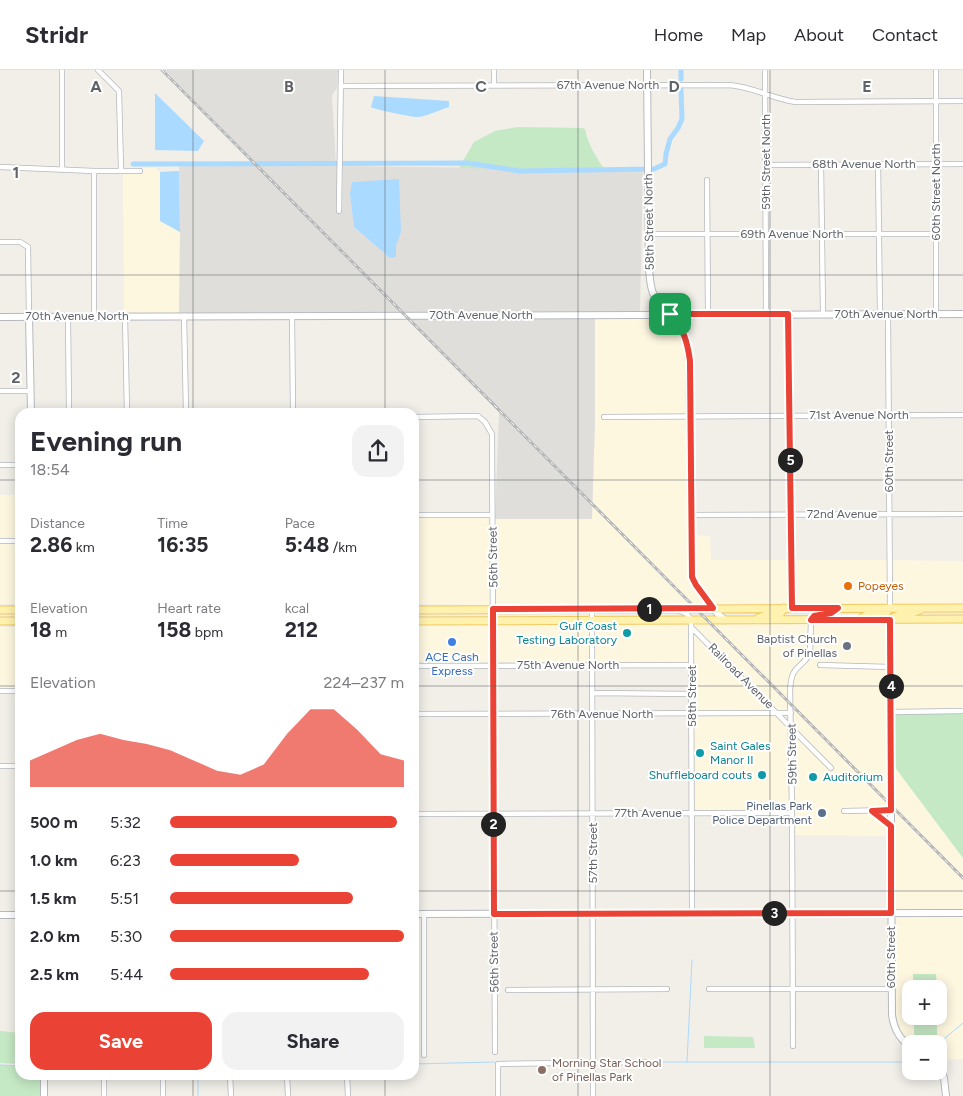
<!DOCTYPE html>
<meta charset="utf-8">
<style>
:root{--surface:#fff;--page:#f2f2f3;--text:#2b2b33;--muted:#7c7c81;--line:#e1e1e2;--accent:#ea4335}
body{margin:0;font-family:Figtree,sans-serif;background:var(--page);color:var(--text);height:100vh;display:flex;flex-direction:column;font-size:19px;white-space:nowrap}
*{box-sizing:border-box;margin:0}
p{font-size:16px;color:var(--muted)}
.icon{flex:none;width:28px;height:28px;fill:none;stroke:currentColor;stroke-width:2;stroke-linecap:round;stroke-linejoin:round}
.map{position:relative;flex:1;overflow:hidden}
.side{position:absolute;left:15px;top:338px;width:404px;height:672px;display:flex;flex-direction:column;background:var(--surface);border-radius:15px;box-shadow:0 2px 12px #0003}
.side>*{flex:none}
.buttons{position:absolute;left:902px;top:910px;display:grid;gap:10px}
.buttons a{display:grid;place-items:center;width:45px;height:45px;border-radius:10px;background:var(--surface);box-shadow:0 2px 12px #0003;font-size:25px}
.pin{position:absolute;display:grid;place-items:center;width:42px;height:42px;color:#fff;margin:-21px;border-radius:10px;box-shadow:0 2px 8px #0006}
.km{position:absolute;width:25px;height:25px;margin:-12px;border-radius:50%;background:#222;color:#fff;font-size:14px;line-height:25px;text-align:center}
.round{display:grid;place-items:center;flex:none;width:52px;height:52px;border-radius:15px;background:var(--page)}
.overview{display:flex;align-items:center;justify-content:space-between;height:85px;padding:0 15px}
h1{font-size:28px;font-weight:700;line-height:38px}
.stats{display:grid;grid-template-columns:repeat(3,1fr);gap:8px;height:85px;padding:5px 15px}
.stats div{display:grid;align-content:center}
.stats b{font-size:21px;font-weight:700}
.stats small{font-size:14px;font-weight:400}
.stats p{font-size:14px}
.chart{height:140px;padding:10px 15px}
.chart p{display:flex;justify-content:space-between}
.chart svg{width:100%;height:90px;margin-top:5px;fill:var(--accent);opacity:.7}
.action{display:flex;gap:10px;margin-top:auto;padding:10px 15px}
.action a{flex:1;height:58px;border-radius:15px;background:var(--accent);color:#fff;font-size:20px;font-weight:700;line-height:58px;text-align:center}
.action a+a{background:var(--page);color:var(--text)}
ul{padding:0 15px;list-style:none;font-size:16px}
li{display:grid;grid-template-columns:80px 60px 1fr;align-items:center;height:38px}
li i{height:12px;border-radius:6px;background:var(--accent)}
header{display:flex;align-items:center;gap:30px;box-sizing:border-box;height:70px;padding:0 25px;background:var(--surface);border-bottom:1px solid var(--line)}
header strong{font-size:24px}
nav{display:flex;gap:28px;margin-inline-start:auto;font-size:18px}
.map>svg:first-child{display:block}
</style>
<header>
<strong>Stridr</strong>
<nav><a>Home</a><a>Map</a><a>About</a><a>Contact</a></nav>
</header>
<div class="map">
<svg width="963" height="1026" viewBox="0 0 963 1026">
<rect width="100%" height="100%" fill="#f1efe8"/>
<path fill="#fef7e0" fill-rule="evenodd" d="M 139,98 L 155,98 L 160,102 L 160,151 L 180,162 L 179,243 L 124,244 L 123,103 L 142,104 L 143,98 Z
M 595,247 L 669,247 L 677,257 L 685,275 L 688,343 L 602,344 L 602,349 L 688,348 L 688,381 L 686,395 L 690,507 L 694,517 L 708,535 L 496,535 L 495,449 L 592,449 L 595,351 Z
M 0,425 L 20,425 L 20,468 L 0,468 Z
M 414,448 L 490,448 L 490,535 L 414,534 Z
M 694,465 L 710,466 L 711,490 L 789,490 L 789,535 L 714,535 L 698,513 L 695,506 Z
M 0,474 L 20,474 L 20,534 L 0,534 Z
M 794,490 L 887,490 L 887,535 L 794,535 Z
M 892,490 L 963,491 L 963,535 L 893,535 Z
M 956,552 L 963,552 L 963,638 L 894,639 L 893,553 Z
M 590,553 L 590,592 L 495,592 L 496,554 Z
M 595,553 L 689,553 L 689,593 L 595,592 Z
M 694,553 L 809,553 L 808,583 L 792,598 L 789,607 L 788,641 L 779,641 L 694,556 Z
M 814,553 L 888,553 L 889,594 L 818,593 L 818,598 L 889,599 L 889,737 L 841,739 L 842,744 L 889,743 L 889,840 L 887,840 L 887,766 L 795,765 L 794,664 L 831,702 L 835,698 L 794,656 L 793,609 L 796,603 L 809,590 L 813,585 Z
M 414,554 L 491,554 L 490,592 L 414,591 Z
M 0,557 L 20,557 L 20,618 L 0,619 Z
M 694,564 L 771,641 L 694,641 Z
M 777,646 L 789,659 L 790,740 L 695,740 L 694,647 Z
M 894,696 L 963,788 L 963,840 L 894,840 Z
M 894,846 L 963,846 L 963,989 L 939,990 L 939,974 L 912,974 L 903,967 L 898,960 L 894,945 ZM 911,919 L 939,919 L 939,946 L 911,946 Z"/>
<path fill="#e0deda" fill-rule="evenodd" d="M 165,0 L 338,0 L 337,18 L 332,25 L 336,96 L 338,96 L 337,144 L 342,144 L 343,96 L 643,100 L 640,241 L 179,243 L 180,162 L 179,94 L 256,94 ZM 350,125 L 401,162 L 390,188 L 354,157 Z
M 595,247 L 595,351 L 592,449 L 495,449 L 499,342 L 406,248 Z"/>
<path fill="#c5e8c5" d="M 517,57 L 582,58 L 585,59 C 588,75 596,87 605,100 L 459,98 L 474,72 L 495,61 Z
M 894,644 L 963,644 L 963,788 L 894,696 Z
M 913,904 L 936,904 L 937,919 L 913,919 Z
M 914,946 L 937,946 L 937,967 L 914,968 Z
M 0,961 L 20,963 L 20,994 L 0,993 Z
M 704,966 L 753,967 L 755,978 L 704,978 Z
M 0,995 L 20,996 L 20,1005 L 44,1005 L 44,1026 L 0,1026 Z"/>
<path fill="#aadaff" d="M 155,23 L 204,71 L 198,81 L 155,80 Z
M 374,26 L 449,31 L 449,37 C 439,40 428,46 418,47 C 415,48 373,39 371,37 Z
M 179,101 L 180,162 L 160,151 L 160,102 Z
M 399,109 L 401,162 L 396,176 L 396,187 L 390,188 L 354,157 L 350,125 L 352,112 Z"/>
<g fill="none" stroke-linecap="round" stroke-linejoin="round">
<path stroke="#aadaff" stroke-width="1" d="M 938,974 L 963,953
M 655,992 L 901,992 L 911,989
M 687,992 L 692,890
M 414,994 L 494,992
M 0,995 L 20,996
M 198,1005 L 198,1026"/>
<path stroke="#aadaff" stroke-width="5" d="M 681,0 L 681,9
M 133,94 L 468,93 L 519,101 L 654,99 L 665,94 L 666,84 L 670,69 L 678,58 L 682,49 L 681,20"/>
<defs>
<path id="street" d="M 62,0 L 62,100
M 98,0 L 119,21 L 121,100
M 765,0 L 766,244
M 936,0 L 936,244
M 494,15 L 494,0
M 341,16 L 728,15 C 752,16 772,29 796,32 L 963,31
M 821,94 L 823,244
M 878,94 L 880,244
M 766,95 L 963,94
M 0,97 L 94,101 L 140,101
M 707,110 L 708,244
M 339,141 L 341,0
M 648,164 L 936,164
M 0,172 L 20,172 L 28,177 L 29,247
M 788,244 L 792,538
M 888,244 L 890,538
M 292,245 L 293,342
M 94,246 L 94,101
M 125,246 L 127,342
M 184,246 L 186,342
M 68,247 L 69,342
M 0,321 L 31,321
M 414,347 L 478,346 L 485,352 L 492,364 L 495,982
M 604,347 L 963,345
M 0,395 L 20,395
M 414,445 L 492,445
M 691,445 L 963,444
M 0,471 L 20,471
M 592,539 L 593,1026
M 678,540 L 687,544 L 691,550 L 692,843
M 692,558 L 831,698
M 820,595 L 891,597
M 414,596 L 692,595
M 0,621 L 20,621
M 592,623 L 692,624
M 891,642 L 963,641
M 414,644 L 791,643
M 0,696 L 20,696
M 844,741 L 891,740
M 872,741 L 891,756
M 414,744 L 792,743
M 424,844 L 424,985
M 709,919 L 891,919
M 508,920 L 667,919
M 793,976 L 792,743 L 790,620 C 792,594 798,602 810,584 L 811,550
M 230,1005 L 231,1026
M 287,1005 L 288,1026
M 347,1005 L 348,1026
M 163,1010 L 163,1026
M 104,1011 L 104,1026
M 498,1026 L 498,994 L 646,992"/>
<path id="secondary" d="M 647,0 L 649,200 C 650,207 650,216 653,223 C 656,231 662,236 668,242 C 683,259 687,268 689,291 L 692,507 C 698,520 714,542 725,550
M 0,247 L 963,244
M 29,247 L 31,342
M 890,550 L 892,945 C 894,959 899,969 911,977
M 414,844 L 963,843
M 0,845 L 20,845
M 939,993 L 944,1008 L 946,1026
M 44,1005 L 44,1026"/>
<path id="primary" d="M 0,540 L 20,540
M 414,540 L 963,538
M 758,548 L 767,545 L 780,544 L 784,538
M 860,549 L 867,545 L 886,543 L 890,538
M 891,549 C 899,542 912,545 922,539
M 811,550 L 814,546 L 831,543 L 837,539
M 0,551 L 20,551
M 414,551 L 963,549"/>
</defs>
<use href="#street" stroke="#b5b8bc" stroke-width="6"/>
<use href="#secondary" stroke="#b6babf" stroke-width="8"/>
<use href="#primary" stroke="#f2c960" stroke-width="9"/>
<use href="#street" stroke="#fff" stroke-width="4.5"/>
<use href="#secondary" stroke="#fff" stroke-width="6"/>
<use href="#primary" stroke="#fff2af" stroke-width="7"/>
<defs>
<path id="rail" d="M 162,0 L 963,808"/>
</defs>
<use href="#rail" stroke="#b6b7b8" stroke-width="3"/>
<use href="#rail" stroke="#fff" stroke-width="1" stroke-dasharray="4" stroke-linecap="butt"/>
</g>
<g fill="none" stroke-linecap="round" stroke-linejoin="round">
<defs>
<path id="route" d="M 670,244 L 788,244 L 792,538 L 838,538 L 831,543 L 814,546 L 811,550 L 890,550 L 891,740 L 872,741 L 891,756 L 891,843 L 494,844 L 493,539 L 713,538 L 696,515 L 692,507 L 690,291 C 687,269 684,261 670,244 Z"/>
</defs>
<use href="#route" stroke="#fff" stroke-width="10"/>
<use href="#route" stroke="#ea4335" stroke-width="6"/>
</g>
<path fill="none" stroke="#5f6368" stroke-width="1" stroke-opacity="0.55" d="M 193,0 L 193,342M 385,0 L 385,342M 578,0 L 578,1026M 770,0 L 770,1026M 0,205 L 963,205M 0,410 L 20,410M 414,410 L 963,410M 0,616 L 20,616M 414,616 L 963,616M 0,821 L 20,821M 414,821 L 963,821M 193,1005 L 193,1026M 385,1005 L 385,1026"/>
<circle fill="#e8710a" stroke="#fff" stroke-width="2" cx="848" cy="516" r="5"/>
<g fill="#0f9aa8" stroke="#fff" stroke-width="2">
<circle cx="627" cy="563" r="5"/>
<circle cx="700" cy="683" r="5"/>
<circle cx="762" cy="705" r="5"/>
<circle cx="813" cy="707" r="5"/>
</g>
<circle fill="#3f7fe0" stroke="#fff" stroke-width="2" cx="452" cy="572" r="5"/>
<circle fill="#6b7280" stroke="#fff" stroke-width="2" cx="847" cy="576" r="5"/>
<circle fill="#5c6f8a" stroke="#fff" stroke-width="2" cx="822" cy="743" r="5"/>
<circle fill="#8d6e63" stroke="#fff" stroke-width="2" cx="542" cy="1000" r="5"/>
<g text-anchor="middle" stroke-width="4" stroke-linejoin="round" paint-order="stroke">
<g font-size="12" fill="#5f6368" stroke="#fff">
<text x="608" y="19">67th Avenue North</text>
<text transform="translate(766 92) rotate(-90)" y="4">59th Street North</text>
<text x="864" y="98">68th Avenue North</text>
<text transform="translate(936 122) rotate(-90)" y="4">60th Street North</text>
<text transform="translate(649 152) rotate(-91)" y="4">58th Street North</text>
<text x="792" y="168">69th Avenue North</text>
<text x="886" y="248">70th Avenue North</text>
<text x="481" y="249">70th Avenue North</text>
<text x="77" y="250">70th Avenue North</text>
<text x="859" y="349">71st Avenue North</text>
<text transform="translate(889 391) rotate(-90)" y="4">60th Street</text>
<text x="842" y="448">72nd Avenue</text>
<text transform="translate(493 487) rotate(-91)" y="4">56th Street</text>
<text x="568" y="599">75th Avenue North</text>
<text transform="translate(741 606) rotate(45)" y="4">Railroad Avenue</text>
<text transform="translate(692 626) rotate(-90)" y="4">58th Street</text>
<text x="602" y="648">76th Avenue North</text>
<text transform="translate(792 684) rotate(-91)" y="4">59th Street</text>
<text x="648" y="747">77th Avenue</text>
<text transform="translate(593 783) rotate(-90)" y="4">57th Street</text>
<text transform="translate(891 887) rotate(-90)" y="4">60th Street</text>
<text transform="translate(494 892) rotate(-91)" y="4">56th Street</text>
</g>
<g font-size="12" fill="#c56008" stroke="#fff" text-anchor="start">
<text x="858" y="520">Popeyes</text>
</g>
<g font-size="12" fill="#0d838f" stroke="#fff" text-anchor="end">
<text x="617" y="560">Gulf Coast<tspan x="617" dy="14">Testing Laboratory</tspan></text>
<text x="710" y="680" text-anchor="start">Saint Gales<tspan x="710" dy="14">Manor II</tspan></text>
<text x="752" y="709">Shuffleboard couts</text>
<text x="823" y="711" text-anchor="start">Auditorium</text>
</g>
<g font-size="12" fill="#5b616d" stroke="#fff" text-anchor="end">
<text x="837" y="573">Baptist Church<tspan x="837" dy="14">of Pinellas</tspan></text>
</g>
<g font-size="12" fill="#366cbe" stroke="#fff">
<text x="452" y="591">ACE Cash<tspan x="452" dy="14">Express</tspan></text>
</g>
<g font-size="12" fill="#4e5e75" stroke="#fff" text-anchor="end">
<text x="812" y="740">Pinellas Park<tspan x="812" dy="14">Police Department</tspan></text>
</g>
<g font-size="12" fill="#785e54" stroke="#fff" text-anchor="start">
<text x="552" y="997">Morning Star School<tspan x="552" dy="14">of Pinellas Park</tspan></text>
</g>
</g>
<g font-size="16" text-anchor="middle" font-weight="bold" fill="#5f6368" stroke="#fff" stroke-width="4" stroke-linejoin="round" paint-order="stroke">
<text x="96" y="22">A</text>
<text x="289" y="22">B</text>
<text x="481" y="22">C</text>
<text x="674" y="22">D</text>
<text x="867" y="22">E</text>
<text x="16" y="108">1</text>
<text x="16" y="313">2</text>
</g>
</svg>
<div class="buttons">
<a>+</a>
<a>−</a>
</div>
<div class="pin" style="left:670px;top:244px;background:#1e9e55"><svg class="icon" aria-label="arrive" viewBox="0 0 24 24"><path d="M6 21V4h12l-3 4 3 4H6"/></svg></div>
<b class="km" style="left:649px;top:539px">1</b>
<b class="km" style="left:493px;top:754px">2</b>
<b class="km" style="left:774px;top:843px">3</b>
<b class="km" style="left:891px;top:616px">4</b>
<b class="km" style="left:790px;top:390px">5</b>
<section class="side">
<div class="overview"><div><h1>Evening run</h1><p>18:54</p></div><a class="round"><svg class="icon" aria-label="share" viewBox="0 0 24 24"><path d="M12 15V3M7 8l5-5 5 5M5 13v7h14v-7"/></svg></a></div>
<div class="stats">
<div><p>Distance</p><b>2.86<small> km</small></b></div>
<div><p>Time</p><b>16:35</b></div>
<div><p>Pace</p><b>5:48<small> /km</small></b></div>
</div>
<div class="stats">
<div><p>Elevation</p><b>18<small> m</small></b></div>
<div><p>Heart rate</p><b>158<small> bpm</small></b></div>
<div><p>kcal</p><b>212</b></div>
</div>
<div class="chart"><p><span>Elevation</span>224–237 m</p>
<svg viewBox="0 0 160 44" preserveAspectRatio="none"><path d="M0 44V31L10 26L20 21L30 18L40 21L50 23L60 26L70 31L80 36L90 38L100 33L110 18L120 6L130 6L140 16L150 28L160 31V44z"/></svg>
</div>
<ul>
<li><b>500 m</b>5:32<i style="width:97%"></i></li>
<li><b>1.0 km</b>6:23<i style="width:55%"></i></li>
<li><b>1.5 km</b>5:51<i style="width:78%"></i></li>
<li><b>2.0 km</b>5:30<i style="width:100%"></i></li>
<li><b>2.5 km</b>5:44<i style="width:85%"></i></li>
</ul>
<div class="action"><a>Save</a><a>Share</a></div>
</section>
</div>
